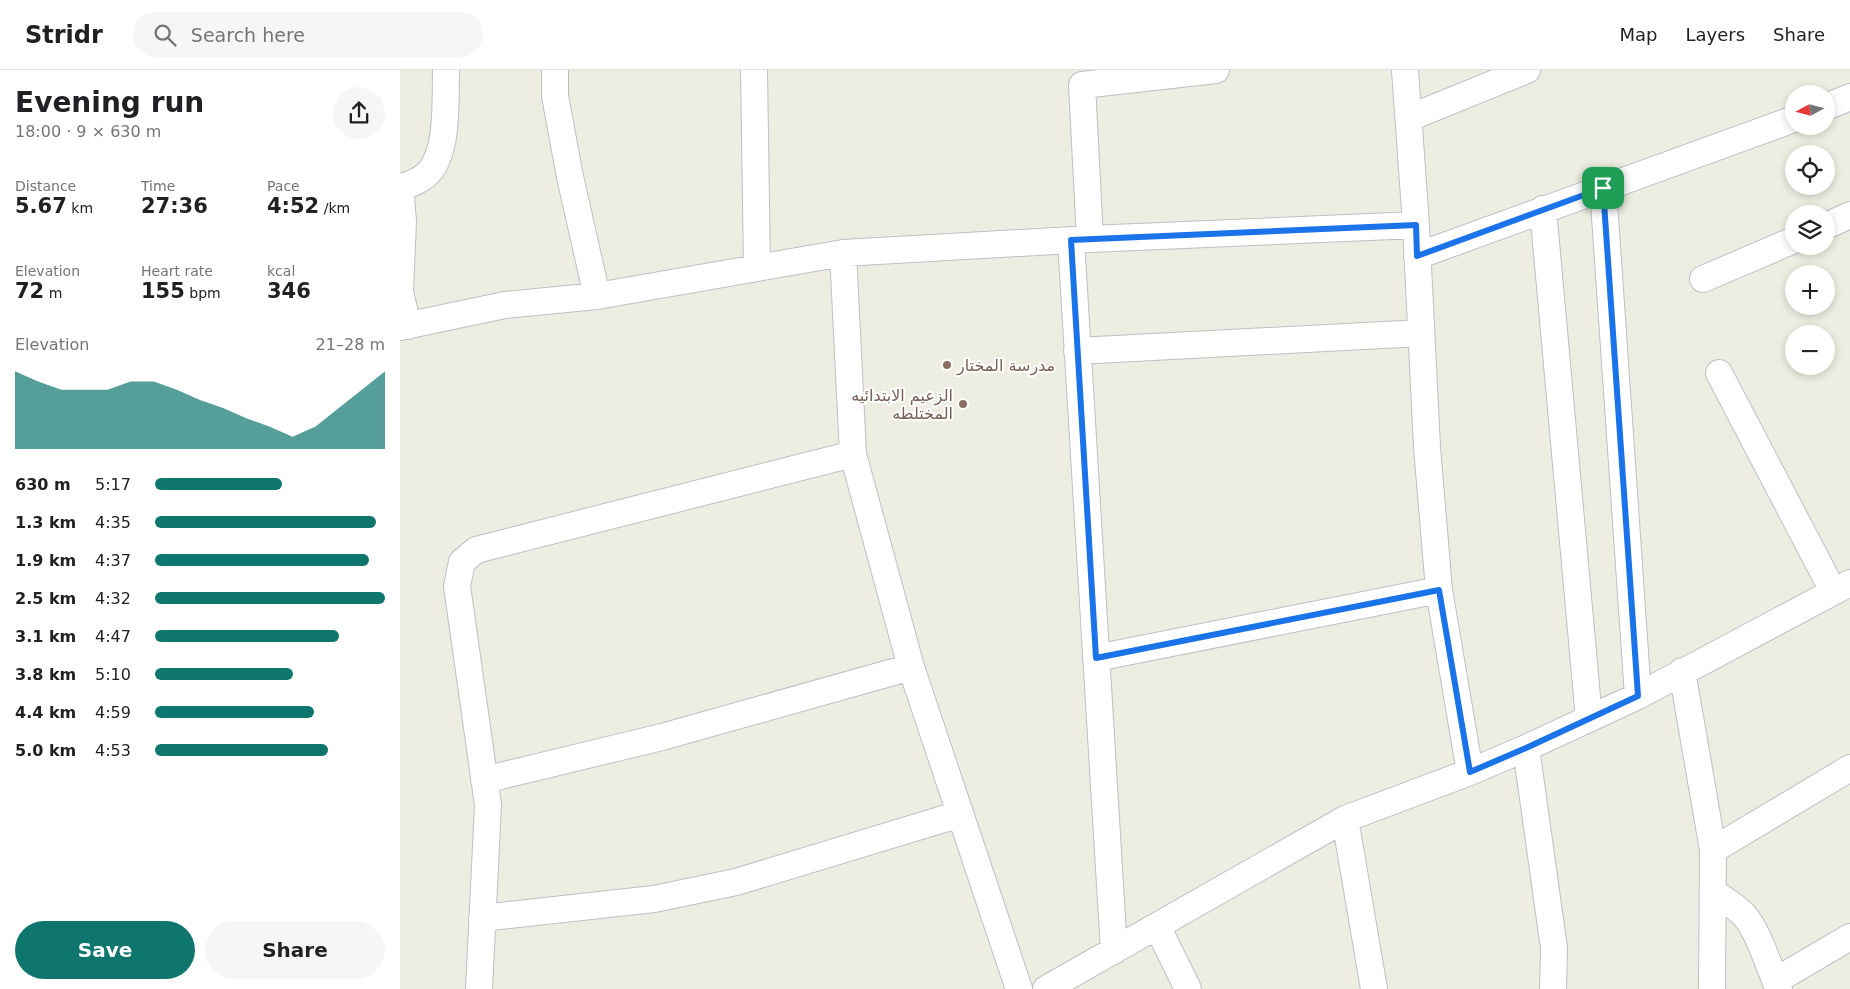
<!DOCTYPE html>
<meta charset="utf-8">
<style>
:root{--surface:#fff;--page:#f6f6f6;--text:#202124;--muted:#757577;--line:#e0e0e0;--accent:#0f766e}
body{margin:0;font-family:"DejaVu Sans","Noto Naskh Arabic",sans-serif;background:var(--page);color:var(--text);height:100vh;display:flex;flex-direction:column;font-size:19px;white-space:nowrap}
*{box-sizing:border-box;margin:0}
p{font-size:16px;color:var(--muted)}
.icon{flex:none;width:28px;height:28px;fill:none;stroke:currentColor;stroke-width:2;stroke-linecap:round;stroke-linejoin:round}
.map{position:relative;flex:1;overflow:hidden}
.details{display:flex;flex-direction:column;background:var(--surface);width:400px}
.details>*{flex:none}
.needle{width:32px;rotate:263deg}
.fabs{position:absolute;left:1385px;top:15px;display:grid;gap:10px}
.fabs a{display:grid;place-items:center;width:50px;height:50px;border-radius:50%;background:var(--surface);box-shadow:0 2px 8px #0003;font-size:25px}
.pin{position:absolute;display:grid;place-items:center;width:42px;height:42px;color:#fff;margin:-21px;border-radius:10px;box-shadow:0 2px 8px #0006}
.round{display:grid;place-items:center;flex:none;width:52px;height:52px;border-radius:26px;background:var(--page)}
.summary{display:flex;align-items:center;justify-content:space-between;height:85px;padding:0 15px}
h1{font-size:28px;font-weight:700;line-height:38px}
.figures{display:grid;grid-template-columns:repeat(3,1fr);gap:8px;height:85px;padding:5px 15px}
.figures div{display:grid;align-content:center}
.figures b{font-size:21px;font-weight:700}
.figures small{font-size:14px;font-weight:400}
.figures p{font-size:14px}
.chart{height:140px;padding:10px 15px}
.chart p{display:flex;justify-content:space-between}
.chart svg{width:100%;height:90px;margin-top:5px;fill:var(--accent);opacity:.7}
.primary-button{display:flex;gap:10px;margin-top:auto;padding:10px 15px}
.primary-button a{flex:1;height:58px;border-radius:30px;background:var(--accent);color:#fff;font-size:20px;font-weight:700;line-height:58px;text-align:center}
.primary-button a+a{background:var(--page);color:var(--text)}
ul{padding:0 15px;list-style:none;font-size:16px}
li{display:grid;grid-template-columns:80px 60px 1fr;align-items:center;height:38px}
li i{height:12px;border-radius:6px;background:var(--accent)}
header{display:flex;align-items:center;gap:30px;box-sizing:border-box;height:70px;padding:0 25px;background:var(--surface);border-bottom:1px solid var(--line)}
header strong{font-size:24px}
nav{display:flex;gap:28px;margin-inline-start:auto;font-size:18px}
.search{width:350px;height:45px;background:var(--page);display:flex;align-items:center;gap:12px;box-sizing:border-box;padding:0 18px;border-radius:28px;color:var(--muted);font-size:19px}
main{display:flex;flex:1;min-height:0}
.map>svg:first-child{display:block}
</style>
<header>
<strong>Stridr</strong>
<div class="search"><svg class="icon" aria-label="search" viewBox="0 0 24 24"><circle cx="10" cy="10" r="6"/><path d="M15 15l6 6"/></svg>Search here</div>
<nav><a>Map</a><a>Layers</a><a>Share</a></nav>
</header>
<main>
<section class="details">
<div class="summary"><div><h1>Evening run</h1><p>18:00 · 9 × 630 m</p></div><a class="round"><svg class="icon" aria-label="share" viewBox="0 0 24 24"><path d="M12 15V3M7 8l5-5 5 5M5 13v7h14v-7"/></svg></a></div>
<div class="figures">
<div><p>Distance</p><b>5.67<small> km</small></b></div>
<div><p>Time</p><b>27:36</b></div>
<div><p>Pace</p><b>4:52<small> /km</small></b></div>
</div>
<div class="figures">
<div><p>Elevation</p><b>72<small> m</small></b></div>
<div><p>Heart rate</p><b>155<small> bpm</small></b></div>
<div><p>kcal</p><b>346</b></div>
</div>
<div class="chart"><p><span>Elevation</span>21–28 m</p>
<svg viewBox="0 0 160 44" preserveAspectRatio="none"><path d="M0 44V6L10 11L20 15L30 15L40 15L50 11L60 11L70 15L80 20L90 24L100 29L110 33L120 38L130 33L140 24L150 15L160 6V44z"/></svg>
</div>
<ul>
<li><b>630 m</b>5:17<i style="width:55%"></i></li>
<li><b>1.3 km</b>4:35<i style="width:96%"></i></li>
<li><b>1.9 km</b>4:37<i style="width:93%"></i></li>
<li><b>2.5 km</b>4:32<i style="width:100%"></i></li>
<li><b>3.1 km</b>4:47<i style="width:80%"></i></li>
<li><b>3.8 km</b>5:10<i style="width:60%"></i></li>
<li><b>4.4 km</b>4:59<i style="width:69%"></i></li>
<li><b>5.0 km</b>4:53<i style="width:75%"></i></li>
</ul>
<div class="primary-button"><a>Save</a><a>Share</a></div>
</section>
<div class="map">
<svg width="1450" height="919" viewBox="0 0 1450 919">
<rect width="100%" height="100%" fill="#edeee1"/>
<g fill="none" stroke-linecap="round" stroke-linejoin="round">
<defs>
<path id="street" d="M 155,0 L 155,26 L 170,107 L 197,226
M 354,0 L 357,198
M 1005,0 L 1016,155 L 1027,377 L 1039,520 L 1070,702
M 1426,37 L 1450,27
M 1009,48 L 1127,0
M 0,116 L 3,151 L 0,222 L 8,256
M 1,118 C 8,115 16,112 22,108 C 50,91 45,29 46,0
M 1203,118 L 1238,626
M 1143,139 L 1189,649
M 1426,156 L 1450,145
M 690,169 L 682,15 L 816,0
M 671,170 L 714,881
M 443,183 L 453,384 L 511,597 L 619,919
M 1017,186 L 1394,49
M 1303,209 L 1394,170
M 0,257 L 105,235 L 197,226 L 443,183 L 690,169 L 1016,155
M 677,281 L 1021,263
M 1319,303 L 1433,521
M 696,588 L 1039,520
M 1282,601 L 1313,780 L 1312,919
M 1126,678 L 1154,878 L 1153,919
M 84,710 L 262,667 L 511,597
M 945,749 L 974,919
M 1313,780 L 1450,698
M 1313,822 C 1324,829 1335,836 1344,845 C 1359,862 1369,898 1379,919
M 82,848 L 254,829 L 336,812 L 560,744
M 757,856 L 788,919
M 1375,911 L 1450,867
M 79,919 L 88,735 L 57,516 L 62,492 L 76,480 L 453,384
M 646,919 L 945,749 L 1070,702 L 1126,678 L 1238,626 L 1450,513"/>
</defs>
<use href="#street" stroke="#bebfc6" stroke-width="28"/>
<use href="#street" stroke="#fff" stroke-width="26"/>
</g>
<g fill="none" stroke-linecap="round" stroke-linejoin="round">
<defs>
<path id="route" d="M 1203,118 L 1238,626 L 1126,678 L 1070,702 L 1039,520 L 696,588 L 671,170 L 1016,155 L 1017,186 Z"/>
</defs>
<use href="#route" stroke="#fff" stroke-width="10"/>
<use href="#route" stroke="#1a73e8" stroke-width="6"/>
</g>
<g fill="#8d6e63" stroke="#fff" stroke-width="2">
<circle cx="547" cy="295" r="5"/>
<circle cx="563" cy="334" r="5"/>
</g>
<g text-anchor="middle" stroke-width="4" stroke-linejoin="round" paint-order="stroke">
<g font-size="16" fill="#785e54" stroke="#fff" text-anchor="start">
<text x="557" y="301">مدرسة المختار</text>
<text x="553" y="331" text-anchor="end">الزعيم الابتدائيه<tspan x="553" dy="18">المختلطه</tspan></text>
</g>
</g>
</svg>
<div class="fabs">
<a><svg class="needle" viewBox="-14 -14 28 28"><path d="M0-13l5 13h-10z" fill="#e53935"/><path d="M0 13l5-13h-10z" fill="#757577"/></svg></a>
<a><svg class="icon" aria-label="locate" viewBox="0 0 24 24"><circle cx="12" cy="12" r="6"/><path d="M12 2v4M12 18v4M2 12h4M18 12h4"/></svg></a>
<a><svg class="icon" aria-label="layers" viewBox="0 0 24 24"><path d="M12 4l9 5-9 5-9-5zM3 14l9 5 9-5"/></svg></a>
<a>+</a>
<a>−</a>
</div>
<div class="pin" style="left:1203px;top:118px;background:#1e9e55"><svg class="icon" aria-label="arrive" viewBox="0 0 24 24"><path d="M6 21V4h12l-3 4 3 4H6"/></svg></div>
</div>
</main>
